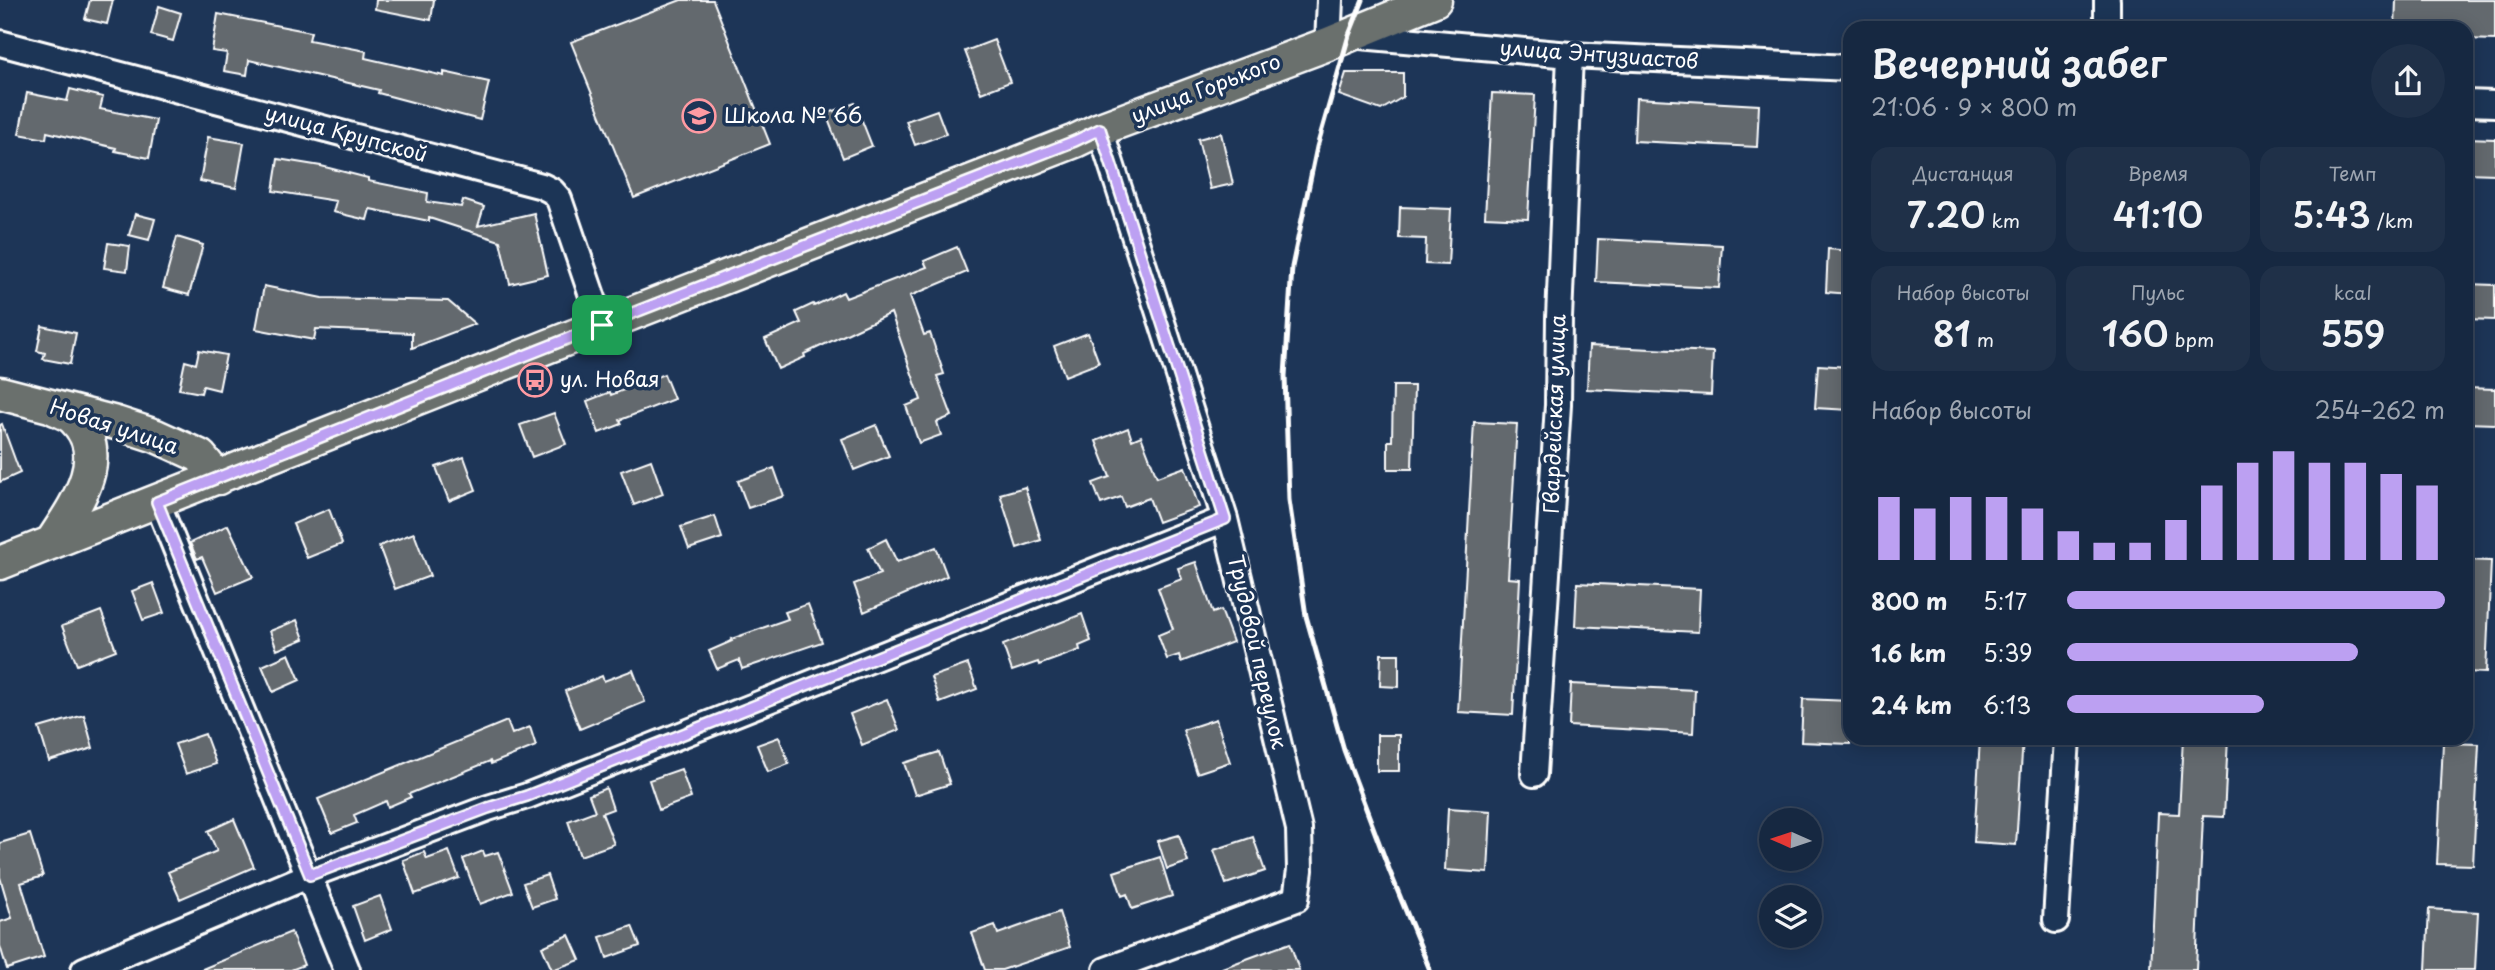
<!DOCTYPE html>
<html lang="ru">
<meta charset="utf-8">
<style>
:root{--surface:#162841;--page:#1f3048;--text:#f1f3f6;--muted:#9ea6b1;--line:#35445a;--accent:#bca0f2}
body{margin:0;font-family:"Playpen Sans",sans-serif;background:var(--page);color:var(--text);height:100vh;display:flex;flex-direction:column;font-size:26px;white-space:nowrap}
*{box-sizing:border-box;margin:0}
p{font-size:23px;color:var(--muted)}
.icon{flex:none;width:38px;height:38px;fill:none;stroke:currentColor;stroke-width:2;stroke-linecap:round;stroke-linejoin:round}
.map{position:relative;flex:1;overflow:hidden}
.panel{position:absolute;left:1843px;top:21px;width:630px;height:724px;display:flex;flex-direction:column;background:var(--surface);border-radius:21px;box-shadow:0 4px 18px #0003,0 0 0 2px var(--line)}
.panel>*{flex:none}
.needle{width:46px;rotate:273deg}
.buttons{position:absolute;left:1759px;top:808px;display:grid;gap:14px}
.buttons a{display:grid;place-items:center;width:63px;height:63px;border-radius:50%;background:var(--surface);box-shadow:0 4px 18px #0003,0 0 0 2px var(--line);font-size:35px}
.pin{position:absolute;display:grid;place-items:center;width:60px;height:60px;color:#fff;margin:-30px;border-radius:14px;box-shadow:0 4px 10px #0006}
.round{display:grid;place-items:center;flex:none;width:74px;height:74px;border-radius:37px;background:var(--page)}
.head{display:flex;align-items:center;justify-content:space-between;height:119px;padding:0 28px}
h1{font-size:38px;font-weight:600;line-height:52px}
.metrics{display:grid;grid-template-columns:repeat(3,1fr);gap:10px;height:119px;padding:7px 28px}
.metrics div{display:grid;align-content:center;border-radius:18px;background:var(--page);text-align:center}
.metrics b{font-size:35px;font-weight:600}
.metrics small{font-size:19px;font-weight:400}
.metrics p{font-size:19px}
.chart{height:196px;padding:14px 28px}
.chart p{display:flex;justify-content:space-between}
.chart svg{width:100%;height:126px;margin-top:7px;stroke:var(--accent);stroke-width:6}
ul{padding:0 28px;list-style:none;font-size:23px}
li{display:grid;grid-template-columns:112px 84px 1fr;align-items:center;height:52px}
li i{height:18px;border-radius:9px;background:var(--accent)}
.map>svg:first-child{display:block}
</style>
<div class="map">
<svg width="2495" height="970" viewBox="0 0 2495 970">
<rect width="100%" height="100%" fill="#1d3557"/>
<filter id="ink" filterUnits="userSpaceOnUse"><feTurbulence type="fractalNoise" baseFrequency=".0143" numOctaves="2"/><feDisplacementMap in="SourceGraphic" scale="14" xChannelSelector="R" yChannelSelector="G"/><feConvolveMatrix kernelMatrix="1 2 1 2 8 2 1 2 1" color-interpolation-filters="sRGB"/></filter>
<g filter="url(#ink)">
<path fill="#63696e" stroke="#fff" stroke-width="2" d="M 90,0 L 113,0 L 107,24 L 85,19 Z
M 376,0 L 434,0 L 431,20 L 375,9 Z
M 681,0 L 713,0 L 770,144 L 634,198 L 571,42 Z
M 2396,0 L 2495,0 L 2495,40 L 2466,39 L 2466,28 L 2395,28 Z
M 159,6 L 181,13 L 173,41 L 151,35 Z
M 218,14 L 311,32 L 309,40 L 366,51 L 365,58 L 444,76 L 444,72 L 489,82 L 480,120 L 378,93 L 379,90 L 249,60 L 247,75 L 224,71 L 227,53 L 212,51 Z
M 994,40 L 1010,82 L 981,93 L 965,51 Z
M 1346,73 L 1403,73 L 1403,97 L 1381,110 L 1339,95 Z
M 70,89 L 103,97 L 100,109 L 156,120 L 149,158 L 115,151 L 116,148 L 47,132 L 46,139 L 19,134 L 27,93 L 67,101 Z
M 1492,93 L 1535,95 L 1528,219 L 1485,217 Z
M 1636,98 L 1759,105 L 1757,147 L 1634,141 Z
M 855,103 L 872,146 L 843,158 L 826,114 Z
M 937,110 L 946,134 L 915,145 L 906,121 Z
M 1221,133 L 1233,184 L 1210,189 L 1198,139 Z
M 208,137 L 244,143 L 236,188 L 200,181 Z
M 2466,138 L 2495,139 L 2495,174 L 2466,173 Z
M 278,159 L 321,166 L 368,178 L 368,181 L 428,193 L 427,202 L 461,207 L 463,200 L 484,207 L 478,226 L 534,213 L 548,275 L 510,284 L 500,241 L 429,218 L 429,221 L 370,209 L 367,220 L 333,212 L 336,201 L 273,191 Z
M 1400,207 L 1451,209 L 1448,265 L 1425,264 L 1426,239 L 1399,238 Z
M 135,214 L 155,219 L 149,240 L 129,235 Z
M 177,237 L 203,245 L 189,295 L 163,288 Z
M 1598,239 L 1722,245 L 1719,288 L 1596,282 Z
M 108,243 L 130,246 L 127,271 L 104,268 Z
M 957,247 L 967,272 L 910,296 L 924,335 L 930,333 L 944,374 L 937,376 L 952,416 L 937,422 L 941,435 L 919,443 L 906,406 L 921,400 L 891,313 L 804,354 L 805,357 L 778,369 L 765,339 L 801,323 L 796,312 L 813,304 L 814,306 L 843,292 L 846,298 L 927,267 L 924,261 Z
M 1828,249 L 1850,251 L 1850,294 L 1826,292 Z
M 2466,284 L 2495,285 L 2495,320 L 2466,319 Z
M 264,286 L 322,298 L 448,301 L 475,324 L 412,348 L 412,333 L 316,329 L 314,340 L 256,329 Z
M 42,326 L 76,333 L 70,364 L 43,359 L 45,353 L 37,351 Z
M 1088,333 L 1099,363 L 1065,376 L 1054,346 Z
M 1589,346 L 1713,352 L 1711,395 L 1587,389 Z
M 199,350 L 226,355 L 219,390 L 203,386 L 201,393 L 179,389 L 185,361 L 196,364 Z
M 1818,365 L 1850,367 L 1850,410 L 1815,408 Z
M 664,374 L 674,399 L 620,420 L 622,424 L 599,433 L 587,401 L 610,392 L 611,395 Z
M 1393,386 L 1414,386 L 1412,469 L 1388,469 L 1388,441 L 1392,441 Z
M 2466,388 L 2495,389 L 2495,424 L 2466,423 Z
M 554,413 L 566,444 L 532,457 L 520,425 Z
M 1474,422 L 1517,424 L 1508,578 L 1520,579 L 1513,715 L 1458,712 Z
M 2,424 L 20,473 L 0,482 L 0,425 Z
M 876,425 L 889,456 L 854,470 L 842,439 Z
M 1128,428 L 1132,440 L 1141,436 L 1157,477 L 1185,467 L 1199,507 L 1158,522 L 1149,498 L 1125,507 L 1121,497 L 1101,504 L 1093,483 L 1110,477 L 1096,441 Z
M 464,457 L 476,490 L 449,501 L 436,467 Z
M 651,460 L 663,494 L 634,505 L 621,471 Z
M 774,468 L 784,496 L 748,508 L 738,481 Z
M 1025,487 L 1041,540 L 1017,548 L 1000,494 Z
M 329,509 L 342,544 L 307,558 L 293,524 Z
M 715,516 L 722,538 L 689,549 L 681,527 Z
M 228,525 L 253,577 L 217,592 L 202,557 L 197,559 L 190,543 Z
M 414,533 L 430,576 L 395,589 L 379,546 Z
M 886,539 L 897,562 L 936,547 L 947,576 L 864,612 L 854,584 L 880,574 L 868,548 Z
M 2466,560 L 2491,561 L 2486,673 L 2466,672 Z
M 1196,562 L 1213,613 L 1221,610 L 1233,642 L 1181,662 L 1179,655 L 1167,659 L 1158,635 L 1173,629 L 1158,588 L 1182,579 L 1178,568 Z
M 153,583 L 164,613 L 143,620 L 132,591 Z
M 1577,583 L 1700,589 L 1698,632 L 1575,626 Z
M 808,604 L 822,642 L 742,669 L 739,660 L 717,669 L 709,651 L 732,641 L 731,639 L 788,619 L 785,612 Z
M 101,611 L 116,650 L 77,665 L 62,626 Z
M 1082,614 L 1091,641 L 1079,646 L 1080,650 L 1039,665 L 1038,662 L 1012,671 L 1003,645 Z
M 297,620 L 304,639 L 277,650 L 270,631 Z
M 289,654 L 300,680 L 273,692 L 262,666 Z
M 1381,654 L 1399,654 L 1399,687 L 1380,686 Z
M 968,664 L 977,689 L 940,703 L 931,677 Z
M 633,670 L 645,702 L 580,729 L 565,691 L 602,676 L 604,681 Z
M 1571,684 L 1695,690 L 1693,733 L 1569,726 Z
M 887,699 L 899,730 L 862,745 L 850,714 Z
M 1803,699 L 1850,701 L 1850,744 L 1801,742 Z
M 84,715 L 93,748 L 49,761 L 39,728 Z
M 1216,719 L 1230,762 L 1197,773 L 1183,730 Z
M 507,721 L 512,734 L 530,727 L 536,746 L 491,764 L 490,761 L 409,794 L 411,797 L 388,807 L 386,801 L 354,815 L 357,823 L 332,833 L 318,799 Z
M 205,734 L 216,764 L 186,774 L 175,744 Z
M 1377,735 L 1399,735 L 1399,771 L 1377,771 Z
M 779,737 L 789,764 L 768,772 L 757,745 Z
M 1980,738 L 2023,738 L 2016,845 L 1974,842 Z
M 2183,738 L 2228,738 L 2224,817 L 2203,816 L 2196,970 L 2151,970 L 2158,813 L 2179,814 Z
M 2443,743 L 2479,744 L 2473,865 L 2437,864 Z
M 939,752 L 950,784 L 915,795 L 904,763 Z
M 681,769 L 691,798 L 659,810 L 649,780 Z
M 606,788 L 613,809 L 602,813 L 614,844 L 580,856 L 568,821 L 595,811 L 589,795 Z
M 1448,808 L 1491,811 L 1488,873 L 1445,870 Z
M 234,819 L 254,867 L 180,899 L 168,872 L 217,851 L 208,831 Z
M 30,834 L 43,876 L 21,883 L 44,957 L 7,969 L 0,946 L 0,922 L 12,918 L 0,877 L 0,843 Z
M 1179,835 L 1188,862 L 1167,869 L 1158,841 Z
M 1253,837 L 1265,871 L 1226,884 L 1214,850 Z
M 449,851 L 459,878 L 415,894 L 403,860 L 424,852 L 427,859 Z
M 483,851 L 485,856 L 498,852 L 513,892 L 480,904 L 463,859 Z
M 1160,857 L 1172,896 L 1132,909 L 1127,894 L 1122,896 L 1114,872 Z
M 547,875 L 555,899 L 532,907 L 523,883 Z
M 380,896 L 392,929 L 365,940 L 353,906 Z
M 2429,909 L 2478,912 L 2475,970 L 2426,970 Z
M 1059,912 L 1070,947 L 1002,970 L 985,970 L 972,933 L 995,925 L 998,934 Z
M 632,926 L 640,946 L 607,958 L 600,937 Z
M 291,932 L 304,965 L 291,970 L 200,970 Z
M 569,935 L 580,960 L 552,970 L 542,947 Z
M 1290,943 L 1299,970 L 1222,970 L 1222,968 Z"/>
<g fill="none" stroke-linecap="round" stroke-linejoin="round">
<defs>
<path id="minor" d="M 2107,28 L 2107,0
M 1349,35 L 1570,55 L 1850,68
M 0,43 L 542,186 L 552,191 L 559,199 L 602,325
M 1328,44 L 1330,0
M 2466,103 L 2495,104
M 1100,129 L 1225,519 L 1299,829 L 1300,870 L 1296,899 L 1106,970
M 157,502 L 347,970
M 1534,774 L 1558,405 L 1559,318 L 1570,55
M 2056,920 L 2067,738
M 84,970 L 310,875 L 488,808 L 527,796 L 1225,519"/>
<path id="major" d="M 0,393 L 116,423 L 156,436 L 200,456 L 218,478
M 51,543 C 73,509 113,457 74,419 C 69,414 60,411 54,408
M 0,563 L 602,325 L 1075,141 L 1100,129 L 1328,44 L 1435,0"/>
</defs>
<use href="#minor" stroke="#fff" stroke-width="30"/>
<use href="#major" stroke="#fff" stroke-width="37"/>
<use href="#minor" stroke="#1d3557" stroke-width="24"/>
<use href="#major" stroke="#6a706d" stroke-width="32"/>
<path stroke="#fff" stroke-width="5" d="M 1363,0 L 1349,35 L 1317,147 L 1292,267 L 1285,376 L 1289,500 L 1306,616 L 1344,750 L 1390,872 L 1430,970"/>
</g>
</g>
<g fill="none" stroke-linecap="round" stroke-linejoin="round" filter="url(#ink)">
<defs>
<path id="route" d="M 1100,129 L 1225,519 L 527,796 L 488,808 L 310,875 L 157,502 L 602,325 L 1075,141 Z"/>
</defs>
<use href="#route" stroke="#fff" stroke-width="14"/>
<use href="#route" stroke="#bca0f2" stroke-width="9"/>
</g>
<defs>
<symbol id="school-ring" viewBox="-11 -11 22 22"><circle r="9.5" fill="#1d3557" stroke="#ff9aa2" stroke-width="1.5"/><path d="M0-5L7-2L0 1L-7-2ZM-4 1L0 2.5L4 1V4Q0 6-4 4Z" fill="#ff9aa2"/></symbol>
<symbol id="bus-ring" viewBox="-11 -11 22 22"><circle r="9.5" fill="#1d3557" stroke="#ff9aa2" stroke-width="1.5"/><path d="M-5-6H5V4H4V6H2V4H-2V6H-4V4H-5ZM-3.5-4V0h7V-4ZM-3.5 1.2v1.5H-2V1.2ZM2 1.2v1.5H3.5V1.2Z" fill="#ff9aa2"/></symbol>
</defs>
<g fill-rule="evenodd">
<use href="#school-ring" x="680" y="97" width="38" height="38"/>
<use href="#bus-ring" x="516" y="361" width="38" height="38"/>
</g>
<g text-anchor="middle" stroke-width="7" stroke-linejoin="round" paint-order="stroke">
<g font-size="21" fill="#fff" stroke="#1d3557">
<text transform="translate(1599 55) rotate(4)" y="7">улица Энтузиастов</text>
<text transform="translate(1206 89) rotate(-21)" y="7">улица Горького</text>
<text transform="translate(346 134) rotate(15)" y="7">улица Крупской</text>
<text transform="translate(1555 414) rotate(-88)" y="7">Гвардейская улица</text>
<text transform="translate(114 427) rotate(18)" y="7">Новая улица</text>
<text transform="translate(1257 652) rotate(77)" y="7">Трудовой переулок</text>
</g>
<g font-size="21" fill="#fff" stroke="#1d3557" text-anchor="start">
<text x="724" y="123">Школа № 66</text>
<text x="560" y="387">ул. Новая</text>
</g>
</g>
</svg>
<div class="buttons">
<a><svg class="needle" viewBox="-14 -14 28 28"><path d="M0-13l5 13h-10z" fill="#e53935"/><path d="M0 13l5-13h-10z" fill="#9ea6b1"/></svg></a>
<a><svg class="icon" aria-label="layers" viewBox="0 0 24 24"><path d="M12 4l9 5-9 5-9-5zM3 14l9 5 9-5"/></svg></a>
</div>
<div class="pin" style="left:602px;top:325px;background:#1e9e55"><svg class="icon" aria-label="arrive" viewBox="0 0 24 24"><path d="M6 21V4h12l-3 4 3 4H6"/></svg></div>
<section class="panel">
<div class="head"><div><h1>Вечерний забег</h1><p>21:06 · 9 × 800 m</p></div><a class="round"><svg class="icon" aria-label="share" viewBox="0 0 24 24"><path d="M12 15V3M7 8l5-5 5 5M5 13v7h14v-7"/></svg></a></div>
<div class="metrics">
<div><p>Дистанция</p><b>7.20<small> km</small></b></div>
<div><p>Время</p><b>41:10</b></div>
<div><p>Темп</p><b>5:43<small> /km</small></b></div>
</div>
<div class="metrics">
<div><p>Набор высоты</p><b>81<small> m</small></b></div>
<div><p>Пульс</p><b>160<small> bpm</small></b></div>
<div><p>kcal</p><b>559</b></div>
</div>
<div class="chart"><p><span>Набор высоты</span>254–262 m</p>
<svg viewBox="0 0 160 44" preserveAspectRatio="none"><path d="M5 44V22M15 44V26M25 44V22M35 44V22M45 44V26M55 44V34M65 44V38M75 44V38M85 44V30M95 44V18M105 44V10M115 44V6M125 44V10M135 44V10M145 44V14M155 44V18"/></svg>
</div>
<ul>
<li><b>800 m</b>5:17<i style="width:100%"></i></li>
<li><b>1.6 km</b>5:39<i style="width:77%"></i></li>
<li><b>2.4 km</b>6:13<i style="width:52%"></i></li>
</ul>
</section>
</div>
